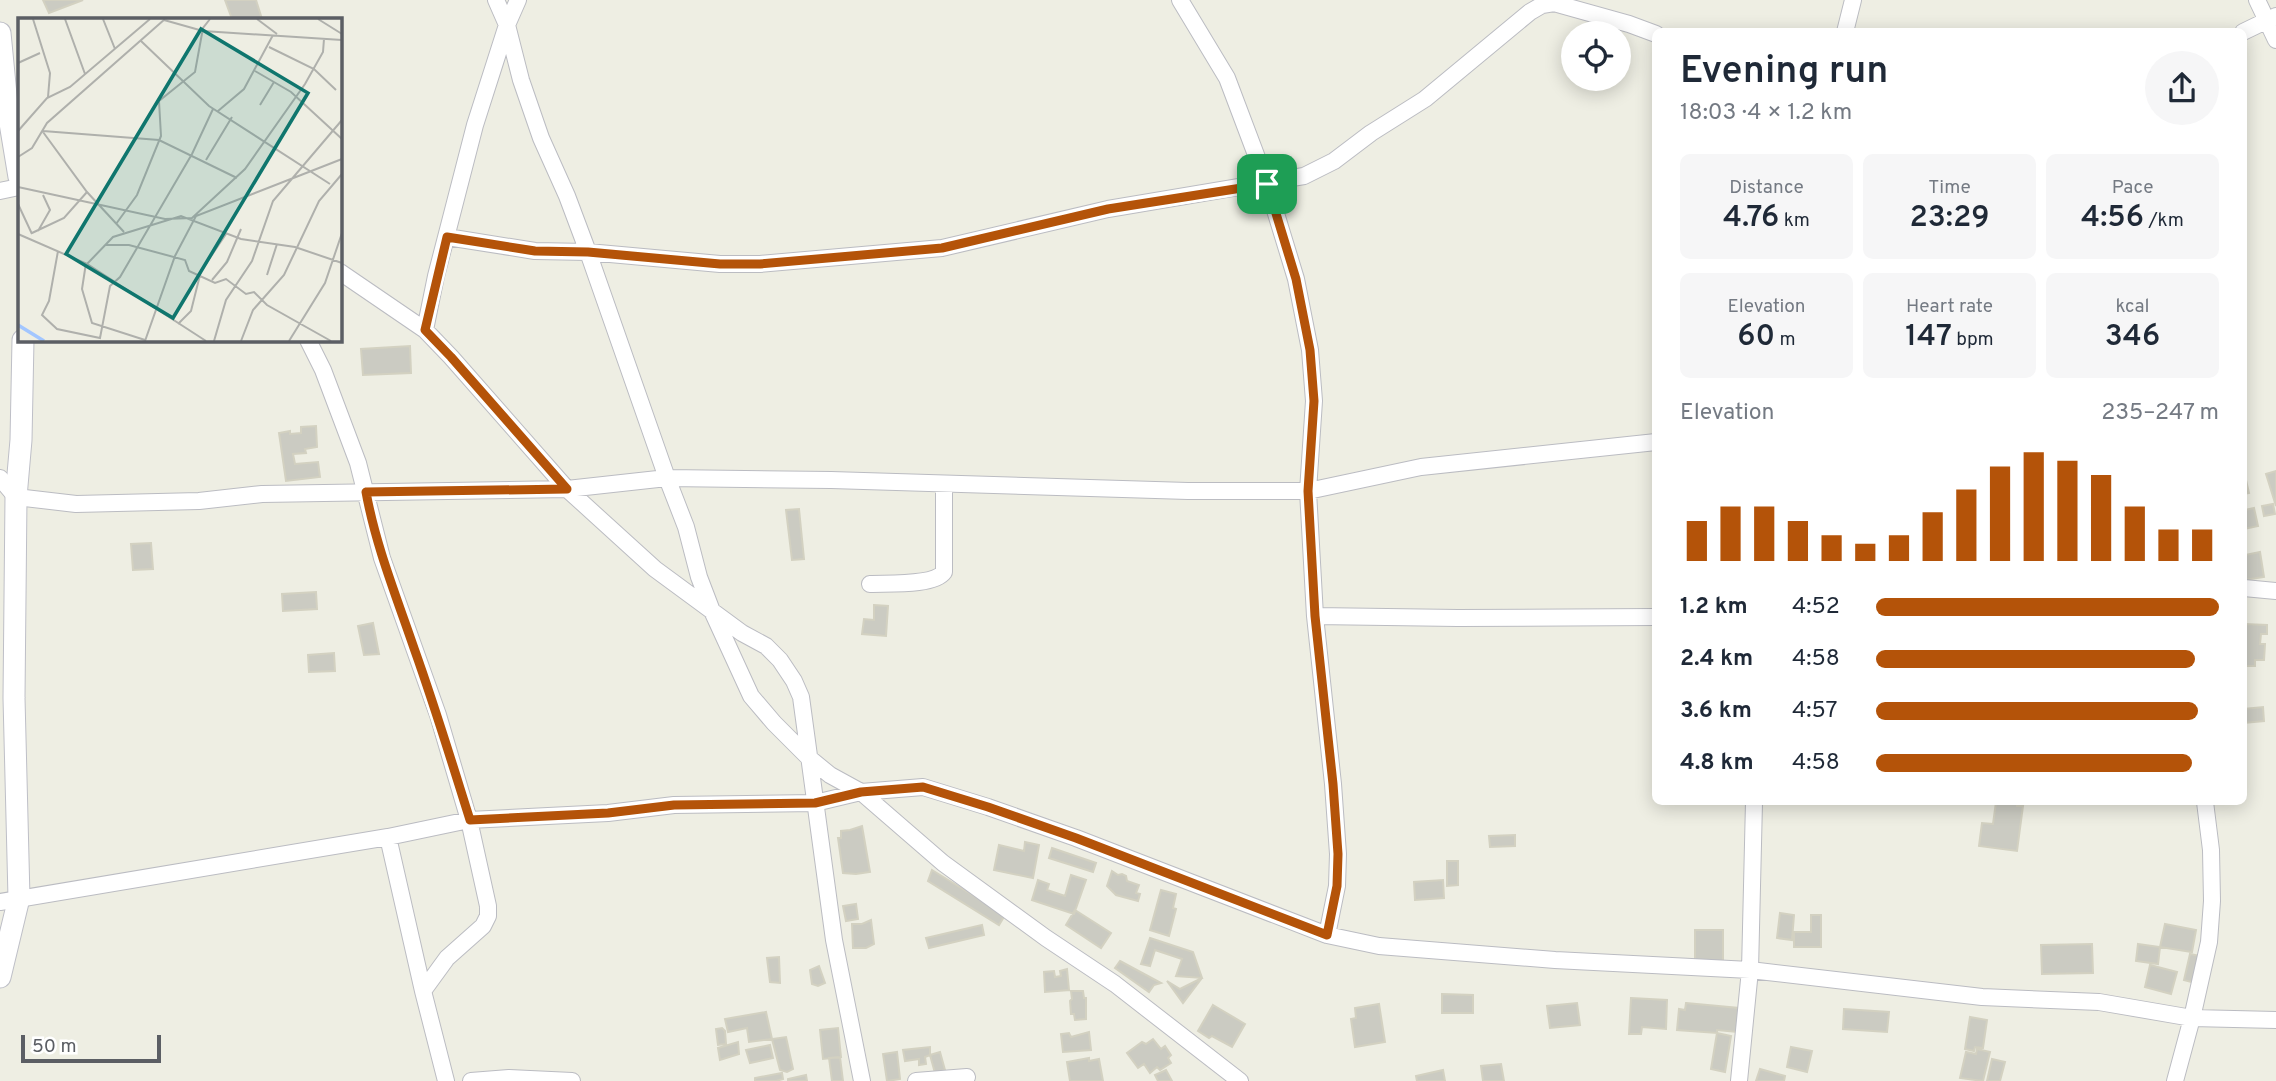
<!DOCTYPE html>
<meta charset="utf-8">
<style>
:root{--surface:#fff;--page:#f6f6f7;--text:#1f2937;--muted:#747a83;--accent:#b45309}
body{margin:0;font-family:Overpass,sans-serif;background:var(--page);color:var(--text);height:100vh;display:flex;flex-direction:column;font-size:26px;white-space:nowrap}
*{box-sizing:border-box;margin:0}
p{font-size:23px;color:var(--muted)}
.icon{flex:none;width:38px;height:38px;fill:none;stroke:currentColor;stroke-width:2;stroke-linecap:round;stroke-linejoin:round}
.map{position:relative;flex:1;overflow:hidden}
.side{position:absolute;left:1652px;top:28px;width:595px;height:777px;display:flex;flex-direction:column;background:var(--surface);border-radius:10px;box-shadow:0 4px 18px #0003}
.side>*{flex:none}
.tools{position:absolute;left:1561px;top:21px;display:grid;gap:14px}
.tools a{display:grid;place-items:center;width:70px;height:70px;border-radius:50%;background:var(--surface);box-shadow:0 4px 18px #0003;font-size:35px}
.scale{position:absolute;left:21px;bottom:18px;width:140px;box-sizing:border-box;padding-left:7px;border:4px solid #5b5e64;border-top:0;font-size:19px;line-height:24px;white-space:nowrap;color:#5b5e64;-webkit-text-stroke:5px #fff;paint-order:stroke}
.pin{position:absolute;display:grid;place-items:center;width:60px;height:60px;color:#fff;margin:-30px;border-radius:14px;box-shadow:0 4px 10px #0006}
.round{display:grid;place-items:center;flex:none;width:74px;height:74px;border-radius:37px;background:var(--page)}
.headline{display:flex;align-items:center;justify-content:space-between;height:119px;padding:0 28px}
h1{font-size:38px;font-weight:600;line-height:52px}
.metrics{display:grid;grid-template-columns:repeat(3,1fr);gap:10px;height:119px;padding:7px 28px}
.metrics div{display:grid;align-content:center;border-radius:10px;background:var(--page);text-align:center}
.metrics b{font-size:30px;font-weight:600}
.metrics small{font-size:19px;font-weight:400}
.metrics p{font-size:19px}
.chart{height:196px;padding:14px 28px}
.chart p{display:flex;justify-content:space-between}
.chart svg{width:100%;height:126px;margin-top:7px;stroke:var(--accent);stroke-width:6}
ul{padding:0 28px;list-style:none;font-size:23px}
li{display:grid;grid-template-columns:112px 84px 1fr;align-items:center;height:52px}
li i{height:18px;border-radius:9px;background:var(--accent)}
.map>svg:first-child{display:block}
</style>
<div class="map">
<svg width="2276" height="1081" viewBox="0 0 2276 1081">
<rect width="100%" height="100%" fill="#eeeee3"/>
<path fill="#cbcbc2" stroke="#d3d1c1" stroke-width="2" d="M 43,0 L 83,0 L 49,13 Z
M 225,0 L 256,0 L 262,19 L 232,19 Z
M 410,346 L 411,373 L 363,375 L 361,349 Z
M 316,426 L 317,447 L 305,449 L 306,453 L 293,454 L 295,464 L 318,462 L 320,477 L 286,481 L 279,433 L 290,431 L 290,434 L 301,433 L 301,427 Z
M 2276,471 L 2276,506 L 2266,474 Z
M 2244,480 L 2246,480 L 2249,493 L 2244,494 Z
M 2244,503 L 2245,510 L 2254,508 L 2258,526 L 2244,529 Z
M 2273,504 L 2275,514 L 2264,516 L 2262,506 Z
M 799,509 L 804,559 L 792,560 L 786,510 Z
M 151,543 L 153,569 L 133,570 L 131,544 Z
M 2260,552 L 2264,577 L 2244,580 L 2245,555 Z
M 316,592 L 317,609 L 283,611 L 282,594 Z
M 874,605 L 888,606 L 886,636 L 862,634 L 864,619 L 874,620 Z
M 373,623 L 379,654 L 364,655 L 358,626 Z
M 2244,624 L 2267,625 L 2267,634 L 2261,634 L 2260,644 L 2265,644 L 2264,660 L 2255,660 L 2255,666 L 2244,666 Z
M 334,653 L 335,671 L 309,672 L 308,655 Z
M 2263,707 L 2264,721 L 2244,723 L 2244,709 Z
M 1996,802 L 2017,802 L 2017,806 L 2023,806 L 2017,851 L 1979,846 L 1982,823 L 1993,824 Z
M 862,826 L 870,872 L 856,874 L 843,873 L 838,838 L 841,838 L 841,831 L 850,830 Z
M 1515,835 L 1515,846 L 1490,847 L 1489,836 Z
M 1025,842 L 1039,845 L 1033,878 L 994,870 L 999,845 L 1024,851 Z
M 1052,848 L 1096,863 L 1093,872 L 1049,858 Z
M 1447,861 L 1458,861 L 1458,885 L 1447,886 Z
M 932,870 L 1005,915 L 999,925 L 928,881 Z
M 1112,871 L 1118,875 L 1122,874 L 1126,876 L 1127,881 L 1139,885 L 1136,893 L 1140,894 L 1138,901 L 1116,895 L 1107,886 Z
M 1071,875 L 1086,880 L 1074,914 L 1032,900 L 1038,880 L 1049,884 L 1047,890 L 1065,896 Z
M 1443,880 L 1444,898 L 1415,900 L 1414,882 Z
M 1161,890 L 1176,894 L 1173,908 L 1176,909 L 1169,936 L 1150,930 Z
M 856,904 L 858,919 L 846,921 L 843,906 Z
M 1075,910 L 1111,933 L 1101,948 L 1066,925 Z
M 1780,913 L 1794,915 L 1792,940 L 1777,938 Z
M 1811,915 L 1821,915 L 1821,947 L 1794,947 L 1794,932 L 1811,932 Z
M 871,920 L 874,944 L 866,948 L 853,948 L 852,924 L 862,924 Z
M 2165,924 L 2196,930 L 2192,952 L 2160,947 Z
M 982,925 L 984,935 L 929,948 L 926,938 Z
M 1695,930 L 1723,930 L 1723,967 L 1695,966 Z
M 1150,938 L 1193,952 L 1202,978 L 1176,976 L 1182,959 L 1155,950 L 1150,966 L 1141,964 Z
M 2092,944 L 2093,973 L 2042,974 L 2041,945 Z
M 2138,944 L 2160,947 L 2158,964 L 2136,961 Z
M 2190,954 L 2205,957 L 2199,984 L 2184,980 Z
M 779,957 L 780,983 L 770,982 L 767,958 Z
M 1120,961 L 1161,983 L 1154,985 L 1149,992 L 1115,968 Z
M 2150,965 L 2177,972 L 2171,994 L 2145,987 Z
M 819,966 L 825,983 L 818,986 L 812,984 L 810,970 Z
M 1067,969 L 1069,990 L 1045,992 L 1044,972 L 1054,971 L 1055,977 L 1061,976 L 1060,971 Z
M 1202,978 L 1183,1003 L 1167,981 L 1180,989 Z
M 1071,991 L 1083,991 L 1084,998 L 1086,998 L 1086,1019 L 1075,1020 L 1074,1014 L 1071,1014 L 1070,1001 L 1072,999 Z
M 1442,994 L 1473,995 L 1473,1013 L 1442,1013 Z
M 1631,998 L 1667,1000 L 1666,1029 L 1642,1027 L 1641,1034 L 1629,1034 Z
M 1577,1003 L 1580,1025 L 1550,1028 L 1547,1006 Z
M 1686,1003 L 1739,1008 L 1737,1032 L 1717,1030 L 1717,1033 L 1677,1030 L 1679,1009 L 1685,1010 Z
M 1379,1004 L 1385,1042 L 1355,1047 L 1351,1019 L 1356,1018 L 1355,1008 Z
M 1213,1005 L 1245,1024 L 1232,1047 L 1212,1036 L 1209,1038 L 1198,1031 Z
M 1844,1009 L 1889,1012 L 1887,1032 L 1843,1029 Z
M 766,1012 L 772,1039 L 749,1042 L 747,1028 L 728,1032 L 725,1019 Z
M 1970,1017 L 1987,1020 L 1983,1048 L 1975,1047 L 1974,1051 L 1965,1049 Z
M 722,1028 L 725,1031 L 726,1044 L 718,1045 L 716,1029 Z
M 838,1028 L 841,1057 L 823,1059 L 820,1030 Z
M 1089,1032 L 1091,1050 L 1063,1052 L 1061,1034 L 1069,1033 L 1071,1037 Z
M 1717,1033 L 1731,1036 L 1725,1072 L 1711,1069 Z
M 786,1037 L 793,1069 L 787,1072 L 780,1070 L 772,1039 Z
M 1153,1039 L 1161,1049 L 1165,1046 L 1171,1055 L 1168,1058 L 1171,1063 L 1160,1070 L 1157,1067 L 1150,1073 L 1144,1064 L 1138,1068 L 1127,1053 L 1142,1042 L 1146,1044 Z
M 738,1042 L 739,1054 L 720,1060 L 718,1048 Z
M 770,1045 L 773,1058 L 750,1063 L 746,1050 Z
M 930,1047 L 930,1055 L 925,1057 L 926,1064 L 919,1065 L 919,1059 L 905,1061 L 903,1050 Z
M 1791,1047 L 1812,1051 L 1807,1072 L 1787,1067 Z
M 1977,1049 L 1990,1052 L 1983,1081 L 1960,1078 L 1966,1052 L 1976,1054 Z
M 897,1052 L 900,1079 L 887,1081 L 883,1054 Z
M 940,1052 L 945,1070 L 935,1073 L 930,1055 Z
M 840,1057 L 843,1081 L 832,1081 L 829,1058 Z
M 1089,1058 L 1089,1061 L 1099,1059 L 1103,1081 L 1070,1081 L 1067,1062 Z
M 1992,1059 L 2005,1062 L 2000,1081 L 1987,1081 Z
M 1501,1064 L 1504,1081 L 1483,1081 L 1481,1066 Z
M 1760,1069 L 1785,1076 L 1784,1081 L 1756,1081 Z
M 1166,1070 L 1172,1081 L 1158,1081 L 1155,1075 Z
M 1443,1070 L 1445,1081 L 1417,1081 L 1416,1076 Z
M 782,1073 L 783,1079 L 776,1081 L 755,1081 L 755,1078 Z
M 806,1075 L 807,1081 L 788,1081 L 788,1079 Z"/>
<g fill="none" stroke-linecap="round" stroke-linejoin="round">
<defs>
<path id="street" d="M 496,0 L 507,25 L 521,80 L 541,138 L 567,196 L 588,252 L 667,478 L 686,527 L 699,577 L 712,611 L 751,696 L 774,723 L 808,757 L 830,775 L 861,792 L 923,787 L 988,807 L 1076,838 L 1327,935 L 1379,946 L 1555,960 L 1750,970 L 1982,997 L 2099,1002 L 2192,1018 L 2276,1020
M 1180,0 L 1227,78 L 1267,184 L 1296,279 L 1310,350 L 1314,401 L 1308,491 L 1315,616 L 1333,784 L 1338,854 L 1337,886 L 1327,935
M 2257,0 L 2276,40
M 1845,32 L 1853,0
M 2243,32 L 2276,16
M 0,191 L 19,187
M 447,237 L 535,251 L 588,252 L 720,264 L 760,264 L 942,248 L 1108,209 L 1304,176 L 1334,161 L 1371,133 L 1425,99 L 1530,12 L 1542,5 L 1554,3 L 1629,24 L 1656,34
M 340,272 L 425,330 L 451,357 L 567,489 L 655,569 L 742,633 L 766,646 L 780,660 L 794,681 L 801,697 L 834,940 L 862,1081
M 425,330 L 436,276 L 475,125 L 507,25 L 518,0
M 308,340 L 323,370 L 358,463 L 382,558 L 438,715 L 469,820 L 488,906 L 488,916 L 483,926 L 447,958 L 423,991 L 446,1081
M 0,478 L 16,497 L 76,504 L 199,501 L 262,494 L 567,489 L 667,478 L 831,480 L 1188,491 L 1308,491 L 1421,467 L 1656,442
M 870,584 C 887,583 934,586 944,572 L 944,485
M 2244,588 L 2276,591
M 1315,616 L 1458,618 L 1656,617
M 388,837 L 423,991
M 0,902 L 388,837 L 469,820 L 608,813 L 674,805 L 815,803 L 861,792 L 943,863 L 1046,938 L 1115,984 L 1240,1081
M 471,1081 L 509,1078 L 572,1081
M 916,1081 L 967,1077
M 1739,1081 L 1750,970 L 1754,802
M 2175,1081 L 2192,1018 L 2209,942 L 2212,901 L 2211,850 L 2205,802"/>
<path id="secondary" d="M 0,33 L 7,105 L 19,177
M 0,977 L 19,898 L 14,698 L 16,497 L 21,440 L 23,340"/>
</defs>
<use href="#street" stroke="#bbbcc2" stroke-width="18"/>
<use href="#secondary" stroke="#bebfc7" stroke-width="23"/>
<use href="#street" stroke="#fff" stroke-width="16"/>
<use href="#secondary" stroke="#fff" stroke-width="21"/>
</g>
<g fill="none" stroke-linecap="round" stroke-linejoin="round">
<defs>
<path id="route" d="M 1267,184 L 1296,279 L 1310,350 L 1314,401 L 1308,491 L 1315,616 L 1333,784 L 1338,854 L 1337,886 L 1327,935 L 1076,838 L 988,807 L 923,787 L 861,792 L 815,803 L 674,805 L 608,813 L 470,820 C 452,763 435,707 415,651 C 397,598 376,547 366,492 L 567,489 L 451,357 L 425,330 L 447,237 L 535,251 L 588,252 L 720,264 L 760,264 L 942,248 L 1108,209 Z"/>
</defs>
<use href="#route" stroke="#fff" stroke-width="14"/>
<use href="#route" stroke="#b45309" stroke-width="9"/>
</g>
<g transform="translate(18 18)">
<rect width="324" height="324" fill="#eeeee3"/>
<path fill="none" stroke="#a2c6ff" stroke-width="3.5" d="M 0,307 L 26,323"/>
<path fill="none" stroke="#afb0ac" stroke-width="2" d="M 15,1 L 32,55 L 30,79M 47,1 L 67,56M 85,1 L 97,31M 239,1 L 259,16M 300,1 L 324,16M 146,2 L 185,13 L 324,22M 123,23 L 191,88 L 312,166M 251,29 L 296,51 L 318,72M 0,45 L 22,35M 237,53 L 273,74 L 324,121M 242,87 L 256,64M 200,93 L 226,71 L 255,17M 0,113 L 29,80 L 52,69 L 132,1M 25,113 L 141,122 L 219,160M 25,114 L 69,174 L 106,214M 0,139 L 14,130 L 29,105 L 147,1M 188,142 L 214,99M 0,169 L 147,201 L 174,200 L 227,151 L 287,66 L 305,34 L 306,21M 0,186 L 14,216M 98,206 L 119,177 L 143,118 L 141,83 L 177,54 L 185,10 L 192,1M 20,213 L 32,192 L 25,177M 14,215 L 46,200 L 69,174M 0,216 L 69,246 L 188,323M 87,227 L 111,227 L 167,242 L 171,253 L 197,265 L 208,261 L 228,276 L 236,274 L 249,287 L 313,323M 40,233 L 31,283 L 24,297 L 39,311 L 82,320 L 92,268 L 102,259 L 174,136 L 195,91M 68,245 L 64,271 L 74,305 L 127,322M 69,246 L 95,219 L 163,198 L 223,221 L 277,229 L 324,245M 249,257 L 259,226M 194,262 L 209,244 L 223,211M 160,306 L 173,293 L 183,253 L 208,216M 127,323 L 157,238 L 178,198 L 324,141M 196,323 L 208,282 L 234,243 L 255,183 L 324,102M 223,323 L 235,292 L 266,257 L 301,183 L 324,156M 271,323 L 307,265 L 324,215"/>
<path fill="#0f766e" fill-opacity="0.15" stroke="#0f766e" stroke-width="3.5" d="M 183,11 L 290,75 L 155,300 L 48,236 Z"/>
<rect width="324" height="324" fill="none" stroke="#5b5e64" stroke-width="3.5"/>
</g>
</svg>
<div class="tools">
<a><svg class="icon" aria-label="locate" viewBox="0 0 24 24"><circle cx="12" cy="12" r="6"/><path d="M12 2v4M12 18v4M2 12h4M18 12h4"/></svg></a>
</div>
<div class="scale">50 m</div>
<div class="pin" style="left:1267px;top:184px;background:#1e9e55"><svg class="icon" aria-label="arrive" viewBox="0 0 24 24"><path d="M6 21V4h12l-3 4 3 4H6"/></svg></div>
<section class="side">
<div class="headline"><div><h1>Evening run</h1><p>18:03 · 4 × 1.2 km</p></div><a class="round"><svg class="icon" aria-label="share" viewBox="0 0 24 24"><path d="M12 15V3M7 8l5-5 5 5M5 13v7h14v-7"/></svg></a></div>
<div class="metrics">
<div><p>Distance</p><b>4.76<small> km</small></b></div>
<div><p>Time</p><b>23:29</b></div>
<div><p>Pace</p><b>4:56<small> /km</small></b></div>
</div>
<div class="metrics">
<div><p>Elevation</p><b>60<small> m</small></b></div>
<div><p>Heart rate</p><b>147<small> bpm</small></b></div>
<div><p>kcal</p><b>346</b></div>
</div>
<div class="chart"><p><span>Elevation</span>235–247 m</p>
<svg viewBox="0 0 160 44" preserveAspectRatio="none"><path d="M5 44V30M15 44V25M25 44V25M35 44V30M45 44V35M55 44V38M65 44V35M75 44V27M85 44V19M95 44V11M105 44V6M115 44V9M125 44V14M135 44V25M145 44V33M155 44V33"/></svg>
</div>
<ul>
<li><b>1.2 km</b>4:52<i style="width:100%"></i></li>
<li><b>2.4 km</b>4:58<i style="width:93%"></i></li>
<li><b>3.6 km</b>4:57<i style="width:94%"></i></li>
<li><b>4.8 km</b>4:58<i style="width:92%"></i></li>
</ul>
</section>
</div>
